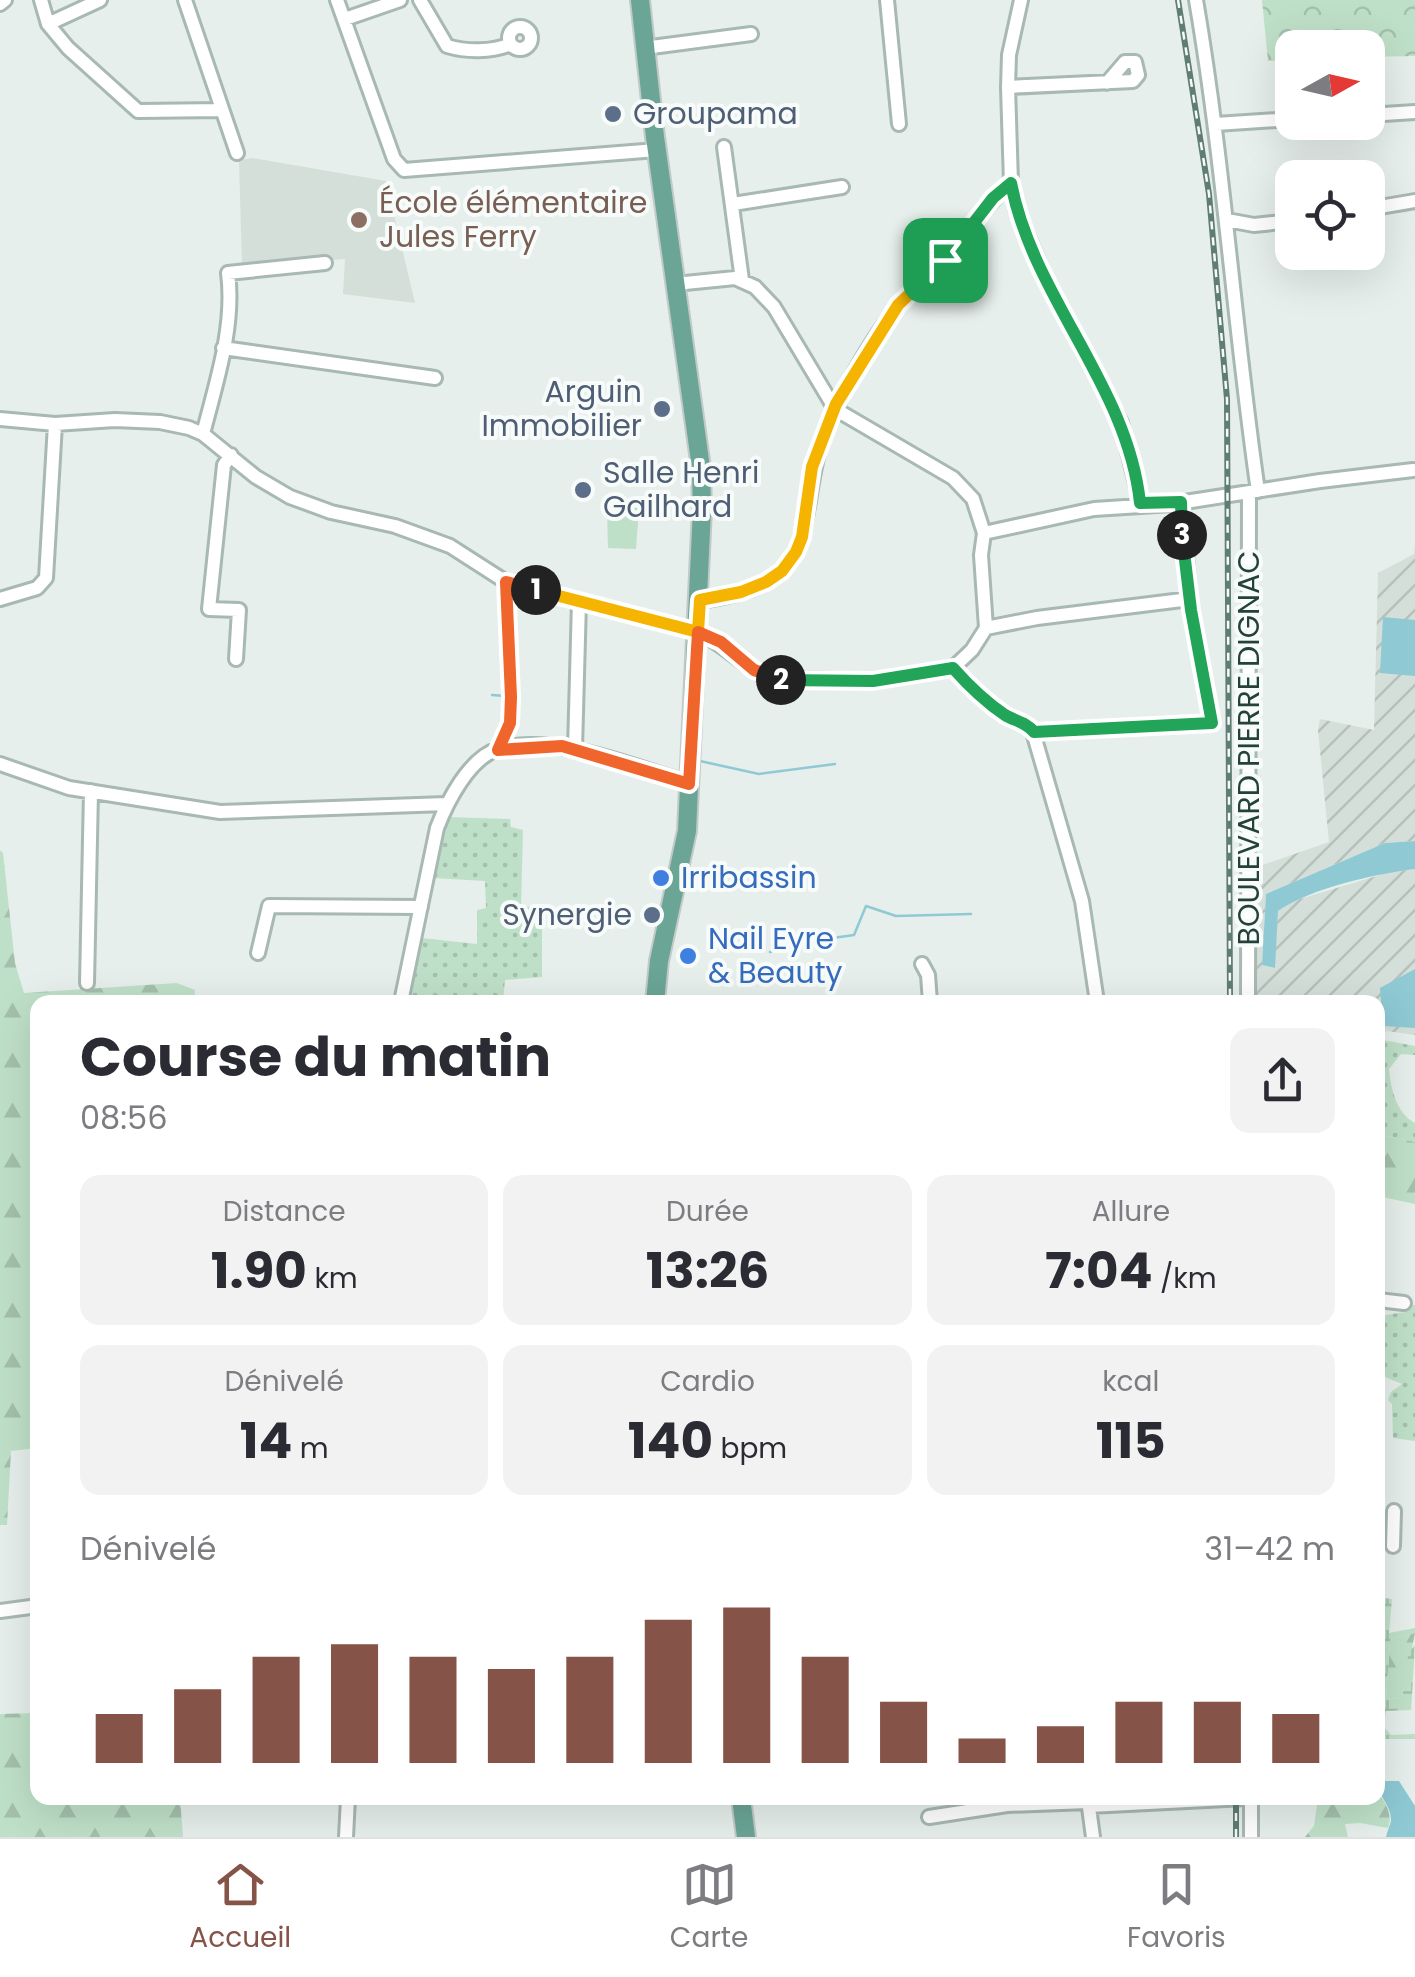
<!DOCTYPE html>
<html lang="fr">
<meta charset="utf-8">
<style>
:root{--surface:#fff;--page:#f2f2f3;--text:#2b2b33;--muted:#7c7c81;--line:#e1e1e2;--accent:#855347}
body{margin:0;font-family:Poppins,sans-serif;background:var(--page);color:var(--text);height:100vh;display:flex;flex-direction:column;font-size:38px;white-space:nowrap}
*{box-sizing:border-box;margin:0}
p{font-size:32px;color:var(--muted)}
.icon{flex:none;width:55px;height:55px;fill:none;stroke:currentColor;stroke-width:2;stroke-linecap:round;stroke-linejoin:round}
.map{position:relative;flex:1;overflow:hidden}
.sheet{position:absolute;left:30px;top:995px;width:1355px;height:810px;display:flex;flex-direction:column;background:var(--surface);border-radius:20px;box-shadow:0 10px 40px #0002}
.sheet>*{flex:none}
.needle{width:65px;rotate:82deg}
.buttons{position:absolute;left:1275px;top:30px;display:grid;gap:20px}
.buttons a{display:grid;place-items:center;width:110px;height:110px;border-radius:20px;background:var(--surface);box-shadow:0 10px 40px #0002;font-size:50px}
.pin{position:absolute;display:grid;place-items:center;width:85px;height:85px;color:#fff;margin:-42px;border-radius:20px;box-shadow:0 5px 15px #0006}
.km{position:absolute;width:50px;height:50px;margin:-25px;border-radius:50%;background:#222;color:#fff;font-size:28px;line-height:50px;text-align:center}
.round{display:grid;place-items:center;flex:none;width:105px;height:105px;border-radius:20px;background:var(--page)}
.summary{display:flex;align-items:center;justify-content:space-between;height:170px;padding:0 50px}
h1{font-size:55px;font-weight:700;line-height:75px}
.stats{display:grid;grid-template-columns:repeat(3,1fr);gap:15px;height:170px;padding:10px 50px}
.stats div{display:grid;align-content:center;border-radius:20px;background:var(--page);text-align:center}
.stats b{font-size:50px;font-weight:700}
.stats small{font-size:28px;font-weight:400}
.stats p{font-size:28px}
.chart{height:280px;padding:20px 50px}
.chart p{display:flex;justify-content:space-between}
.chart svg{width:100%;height:180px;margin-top:10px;stroke:var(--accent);stroke-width:6}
.dock{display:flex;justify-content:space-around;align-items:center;height:140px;border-top:2px solid var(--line);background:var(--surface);font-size:28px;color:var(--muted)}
.dock a{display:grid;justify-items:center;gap:5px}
.dock .selected{color:var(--accent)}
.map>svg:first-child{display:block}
</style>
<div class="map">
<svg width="1415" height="1837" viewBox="0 0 1415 1837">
<defs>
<pattern id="industrial-furrows" width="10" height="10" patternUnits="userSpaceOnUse" patternTransform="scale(2.5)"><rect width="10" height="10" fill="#d4dfda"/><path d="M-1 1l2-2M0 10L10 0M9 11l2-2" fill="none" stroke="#b6c1bc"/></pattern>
<pattern id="grass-dots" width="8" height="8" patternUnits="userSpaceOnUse" patternTransform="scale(2.5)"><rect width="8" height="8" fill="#bfe0c8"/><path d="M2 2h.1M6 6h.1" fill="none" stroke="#a4c1ad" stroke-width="1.8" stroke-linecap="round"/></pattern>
<pattern id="forest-firs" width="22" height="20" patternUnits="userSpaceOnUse" patternTransform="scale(2.5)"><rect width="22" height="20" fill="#bfe0c8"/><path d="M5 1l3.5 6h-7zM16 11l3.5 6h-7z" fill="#a4c1ad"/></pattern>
<pattern id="wetland-marsh" width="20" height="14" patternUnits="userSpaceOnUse" patternTransform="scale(2.5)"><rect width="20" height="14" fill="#bfe0c8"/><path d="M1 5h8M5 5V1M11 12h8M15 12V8" fill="none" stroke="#a4c1ad"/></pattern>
<pattern id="park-crowns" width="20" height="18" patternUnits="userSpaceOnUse" patternTransform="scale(2.5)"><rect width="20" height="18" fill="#bfe0c8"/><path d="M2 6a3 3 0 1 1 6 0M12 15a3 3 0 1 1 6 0" fill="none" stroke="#a4c1ad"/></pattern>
</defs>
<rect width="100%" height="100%" fill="#e6efeb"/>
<path fill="#d4dfda" d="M 253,158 L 386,181 L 415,303 L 343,294 L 345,259 L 242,266 L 239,160 Z"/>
<path fill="url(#industrial-furrows)" d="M 1415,543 L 1415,841 L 1385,843 L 1266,894 L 1262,965 L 1274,968 L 1278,911 L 1293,901 L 1390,872 L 1415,869 L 1415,1035 L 1387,1031 L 1378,1036 L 1378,1002 L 1250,1002 L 1248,870 L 1329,842 L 1318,730 L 1320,719 L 1374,730 L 1378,573 L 1414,554 Z"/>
<path fill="url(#grass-dots)" d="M 447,817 L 510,819 L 511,827 L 523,830 L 521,907 L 542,906 L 542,977 L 505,980 L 503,1002 L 410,1002 L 422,938 L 477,944 L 477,910 L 486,908 L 485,881 L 433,878 Z
M 1378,1039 L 1415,1046 L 1415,1055 L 1401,1054 L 1389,1069 C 1391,1089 1396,1113 1415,1123 L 1415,1142 L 1378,1134 Z
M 1406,1305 L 1415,1305 L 1415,1441 L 1393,1438 L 1392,1404 L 1388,1400 L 1391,1392 L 1402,1384 L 1385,1377 L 1382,1397 L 1378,1398 L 1378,1313 L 1386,1315 L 1405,1312 Z"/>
<path fill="url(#forest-firs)" d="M 0,850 L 3,853 L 15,963 L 24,993 L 177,983 L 195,990 L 194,1002 L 38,1002 L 37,1448 L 11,1451 L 7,1525 L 0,1525 Z
M 1378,1134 L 1415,1142 L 1415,1204 L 1378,1196 Z
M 1415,1633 L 1402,1697 L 1386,1700 L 1390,1639 Z
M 37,1713 L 38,1798 L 180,1798 L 183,1837 L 0,1837 L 0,1714 Z
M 1378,1792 C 1386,1804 1393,1814 1388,1828 L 1360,1823 L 1345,1824 L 1348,1837 L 1305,1837 L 1314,1826 L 1318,1798 L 1378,1798 Z"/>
<path fill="url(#wetland-marsh)" d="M 1384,1598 L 1392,1599 L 1389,1633 L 1415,1628 L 1415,1633 L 1390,1639 L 1386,1700 L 1402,1697 C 1407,1680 1402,1658 1415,1645 L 1411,1710 L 1386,1711 L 1384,1727 L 1391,1735 L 1415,1734 L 1415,1739 L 1383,1739 L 1378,1733 Z"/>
<path fill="url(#park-crowns)" d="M 1262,0 L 1415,0 L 1415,56 L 1368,57 L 1368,48 L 1292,48 L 1292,60 L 1268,61 Z"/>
<path fill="#bfe0c8" d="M 607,508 L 639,508 L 636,549 L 608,548 Z"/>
<path fill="#8ec9d4" d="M 1383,617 L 1415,620 L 1415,676 L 1380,673 Z
M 1415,841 L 1415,869 C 1375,874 1311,888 1278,911 L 1275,968 L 1262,965 L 1266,894 L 1385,843 Z
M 1415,969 L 1415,1028 L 1383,1026 L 1380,988 Z
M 1378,1781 L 1399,1781 L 1415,1806 L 1415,1837 L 1386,1837 C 1387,1831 1390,1826 1391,1821 C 1392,1805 1377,1796 1378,1781 Z"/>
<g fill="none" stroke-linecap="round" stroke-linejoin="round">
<path stroke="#8ec9d4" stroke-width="2.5" d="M 492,695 L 505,696
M 700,761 L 759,774 L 835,764
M 770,952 L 811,941 L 854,935 L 866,906 L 896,916 L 971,914"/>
<defs>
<path id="minor" d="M 41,0 L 48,24
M 100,0 L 48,24 L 68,48 L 138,111 L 222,110
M 185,0 L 237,153
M 337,0 L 394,159 L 404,170 L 657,150
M 420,0 L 447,46 C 467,52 491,52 511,44
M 887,0 L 899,124
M 1021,0 L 1009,55 L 1008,87 L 1011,183 L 1016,208 L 1048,285 L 1121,423 L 1141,503
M 1196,0 C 1224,163 1234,327 1258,491
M 0,4 L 5,0
M 345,19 L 400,0
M509 38a11 11 0 1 1 22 0a11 11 0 1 1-22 0Z
M 644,48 L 751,34
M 1008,87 L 1133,81 L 1138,75 L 1135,62 L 1125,62 L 1107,83
M 1368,115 L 1415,112
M 1216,124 L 1292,119
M 724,147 L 742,280
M 733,204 L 842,187
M 1368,209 L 1415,201
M 1227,220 L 1254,225 L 1292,221
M 223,348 L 435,378
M 0,419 L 55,424 L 115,420 L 160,422 L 189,428 L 203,434 L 256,477 L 290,497 L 331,512 L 395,526 L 450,546 L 506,582 L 698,632 C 724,644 742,665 767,678 L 873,681 L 953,668 L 972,650 L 986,628 L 981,555 L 984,533 L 973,499 L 953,478 L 835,409 L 774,307 L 755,287 L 735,278 L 675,284
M 203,434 C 216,383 235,326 228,273 L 325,263
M 231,455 L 224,465 L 209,609 L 239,610 L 236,659
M 984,533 L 1094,509 L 1172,504 L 1320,481 L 1413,470
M 0,599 L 37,588 L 46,578 L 55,424
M 700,601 C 728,597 764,590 784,568 C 813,535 806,481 823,438 C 839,396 869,343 898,306 C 912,288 932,275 947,258 C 969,232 985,205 1011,183
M 986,628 L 1037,618 L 1190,599
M 953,668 C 969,686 984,701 1005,715 C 1015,721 1026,722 1033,732 L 1212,723 L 1191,611 L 1181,502
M 1033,732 L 1082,901 L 1097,1002
M 498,749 L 510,723 L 511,697 L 506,582
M 575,749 L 579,601
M 0,764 L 69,788 L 220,812 L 446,804
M 258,953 L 269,906 L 421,907
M 922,964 L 928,975 L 930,1002
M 87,983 L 91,791
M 401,1002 L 437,828 C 447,802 469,758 498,749 C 556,733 633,767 689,783
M 1248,1002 L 1249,493
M 1378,1300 L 1404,1303
M 1393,1546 L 1394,1511
M 0,1611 L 38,1606
M 1251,1798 L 1251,1837
M 1088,1800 L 1093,1837
M 1089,1806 L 1246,1798
M 929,1817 L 1007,1805 L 1088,1802
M 346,1837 L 348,1798"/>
<path id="major" d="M 640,0 L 655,137 L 701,468 L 702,509 L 687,831 L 659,961 L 655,1002
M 741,1798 L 746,1837"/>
</defs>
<use href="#minor" stroke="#a8b8b2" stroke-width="18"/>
<use href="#major" stroke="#c2cac8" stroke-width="22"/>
<use href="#minor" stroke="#fff" stroke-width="12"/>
<use href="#major" stroke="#6aa596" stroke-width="18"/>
<defs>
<path id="rail" d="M 1178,0 L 1209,194 L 1227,399 L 1230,1002
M 1236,1837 L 1236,1798"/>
</defs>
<use href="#rail" stroke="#5f7d75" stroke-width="6"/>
<use href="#rail" stroke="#f7fbf9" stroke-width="2.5" stroke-dasharray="8" stroke-linecap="butt"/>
</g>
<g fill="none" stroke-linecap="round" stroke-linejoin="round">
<defs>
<path id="split-1" d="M 536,590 L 698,632 L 700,600 L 741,592 L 766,582 L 782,571 L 796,552 L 802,537 L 812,467 L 836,404 L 898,305 L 945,260"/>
<path id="split-2" d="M 536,590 L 506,582 L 511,697 L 510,723 L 498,750 L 562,746 L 689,784 L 698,632 L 721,642 L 754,670 L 781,680"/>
<path id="split-3" d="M 781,680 L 873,681 L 953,668 C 969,686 984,701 1005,715 C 1015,721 1026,722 1034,732 L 1212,723 L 1191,610 L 1182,535"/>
<path id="split-4" d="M 945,260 L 993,198 L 1011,183 C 1033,298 1128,386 1140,503 L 1181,502 L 1182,535"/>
</defs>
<use href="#split-1" stroke="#fff" stroke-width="20"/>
<use href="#split-2" stroke="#fff" stroke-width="20"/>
<use href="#split-3" stroke="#fff" stroke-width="20"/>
<use href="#split-4" stroke="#fff" stroke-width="20"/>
<use href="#split-1" stroke="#f5b400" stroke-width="12"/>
<use href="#split-2" stroke="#f0652b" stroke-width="12"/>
<use href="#split-3" stroke="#22a559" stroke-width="12"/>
<use href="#split-4" stroke="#22a559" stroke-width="12"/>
</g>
<g fill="#5c6f8a" stroke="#f7fbf9" stroke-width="4">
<circle cx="613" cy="114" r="10"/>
<circle cx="662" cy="409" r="10"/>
<circle cx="583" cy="490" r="10"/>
<circle cx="652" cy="915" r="10"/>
</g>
<circle fill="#8d6e63" stroke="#f7fbf9" stroke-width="4" cx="359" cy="220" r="10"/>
<g fill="#3f7fe0" stroke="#f7fbf9" stroke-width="4">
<circle cx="661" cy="878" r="10"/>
<circle cx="688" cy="956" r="10"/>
</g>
<g text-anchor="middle" stroke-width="8" stroke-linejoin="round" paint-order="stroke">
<g font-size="30" fill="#4e5e75" stroke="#f7fbf9" text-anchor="start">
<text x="633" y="124">Groupama</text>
<text x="642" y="402" text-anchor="end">Arguin<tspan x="642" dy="34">Immobilier</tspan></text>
<text x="603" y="483">Salle Henri<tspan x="603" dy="34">Gailhard</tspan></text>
<text x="632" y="925" text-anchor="end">Synergie</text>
</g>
<g font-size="30" fill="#785e54" stroke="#f7fbf9" text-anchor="start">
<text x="379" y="213">École élémentaire<tspan x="379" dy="34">Jules Ferry</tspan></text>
</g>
<g font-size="30" fill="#24423a" stroke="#f7fbf9">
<text transform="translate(1249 748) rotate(-90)" y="10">BOULEVARD PIERRE DIGNAC</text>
</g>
<g font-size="30" fill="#366cbe" stroke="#f7fbf9" text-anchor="start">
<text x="681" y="888">Irribassin</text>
<text x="708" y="949">Nail Eyre<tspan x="708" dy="34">&amp; Beauty</tspan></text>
</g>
</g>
</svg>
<div class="buttons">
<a><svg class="needle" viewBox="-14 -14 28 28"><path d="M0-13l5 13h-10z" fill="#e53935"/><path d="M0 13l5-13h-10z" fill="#7c7c81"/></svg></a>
<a><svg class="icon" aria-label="locate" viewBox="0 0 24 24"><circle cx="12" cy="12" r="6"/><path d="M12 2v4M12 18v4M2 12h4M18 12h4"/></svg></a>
</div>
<div class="pin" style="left:945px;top:260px;background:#1e9e55"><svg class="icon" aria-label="arrive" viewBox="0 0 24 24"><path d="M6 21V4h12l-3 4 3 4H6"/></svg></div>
<b class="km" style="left:536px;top:590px">1</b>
<b class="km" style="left:781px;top:680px">2</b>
<b class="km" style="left:1182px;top:535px">3</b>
<section class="sheet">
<div class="summary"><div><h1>Course du matin</h1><p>08:56</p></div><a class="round"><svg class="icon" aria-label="share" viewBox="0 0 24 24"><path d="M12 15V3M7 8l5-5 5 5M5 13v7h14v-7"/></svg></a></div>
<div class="stats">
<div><p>Distance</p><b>1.90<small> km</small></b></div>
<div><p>Durée</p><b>13:26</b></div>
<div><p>Allure</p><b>7:04<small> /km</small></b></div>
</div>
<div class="stats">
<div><p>Dénivelé</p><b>14<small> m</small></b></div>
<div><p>Cardio</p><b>140<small> bpm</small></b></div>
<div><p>kcal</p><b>115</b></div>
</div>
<div class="chart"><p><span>Dénivelé</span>31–42 m</p>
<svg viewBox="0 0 160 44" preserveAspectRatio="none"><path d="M5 44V32M15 44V26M25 44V18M35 44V15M45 44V18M55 44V21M65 44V18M75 44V9M85 44V6M95 44V18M105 44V29M115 44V38M125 44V35M135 44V29M145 44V29M155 44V32"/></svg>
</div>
</section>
</div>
<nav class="dock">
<a class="selected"><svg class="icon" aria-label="home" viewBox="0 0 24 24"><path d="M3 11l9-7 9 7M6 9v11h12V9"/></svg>Accueil</a>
<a><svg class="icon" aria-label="map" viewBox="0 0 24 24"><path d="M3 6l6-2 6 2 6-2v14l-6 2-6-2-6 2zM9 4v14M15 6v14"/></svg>Carte</a>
<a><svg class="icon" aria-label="saved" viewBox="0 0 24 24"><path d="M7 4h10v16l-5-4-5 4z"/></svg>Favoris</a>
</nav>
